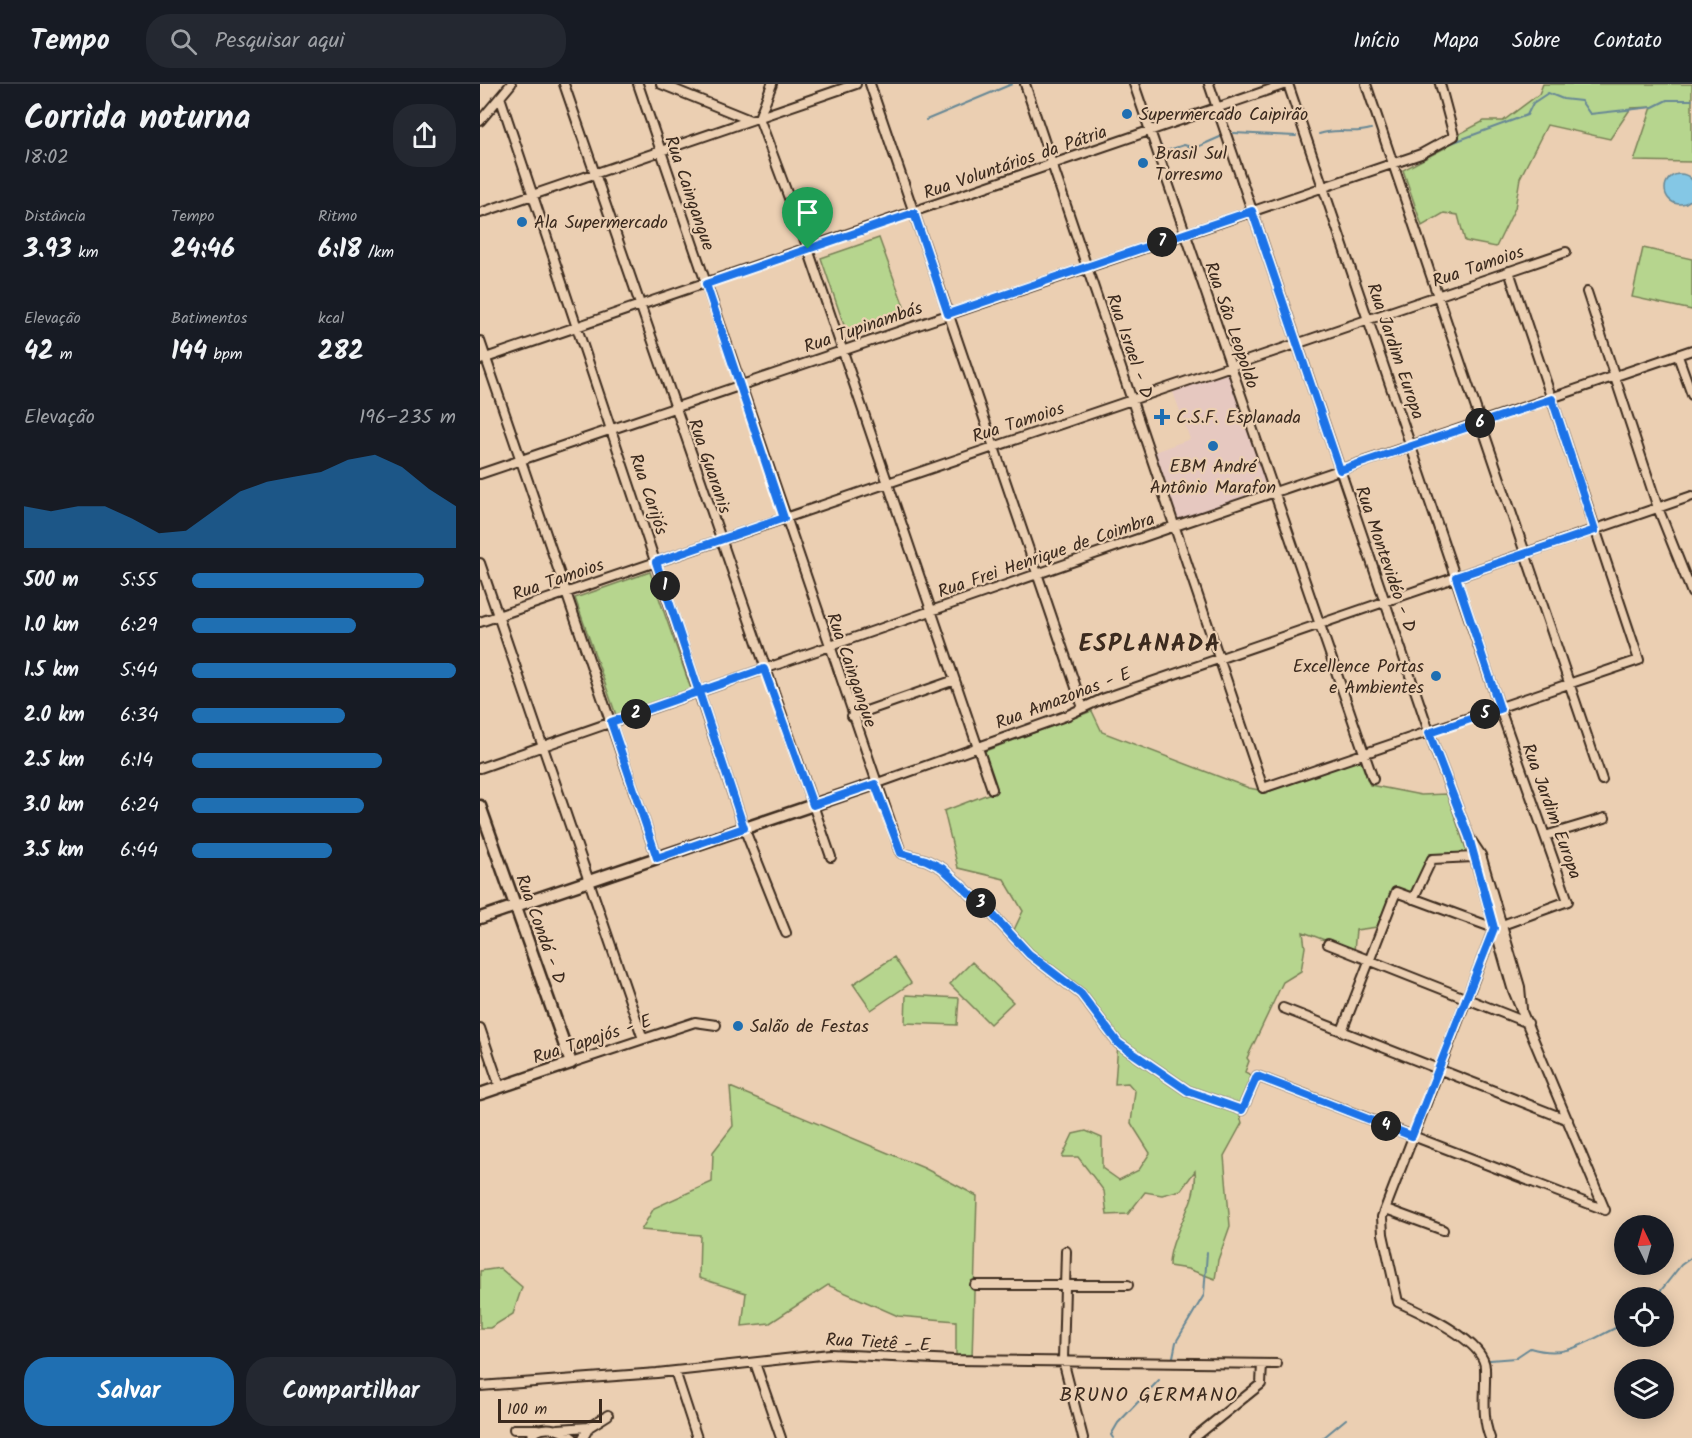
<!DOCTYPE html>
<html lang="pt">
<meta charset="utf-8">
<style>
:root{--surface:#171b24;--page:#242831;--text:#f1f3f6;--muted:#9ea1a6;--line:#363941;--accent:#1f6fb2}
body{margin:0;font-family:Kalam,sans-serif;background:var(--page);color:var(--text);height:100vh;display:flex;flex-direction:column;font-size:22px;white-space:nowrap}
*{box-sizing:border-box;margin:0}
p{font-size:20px;color:var(--muted)}
.icon{flex:none;width:33px;height:33px;fill:none;stroke:currentColor;stroke-width:2;stroke-linecap:round;stroke-linejoin:round}
.map{position:relative;flex:1;overflow:hidden}
.sheet{display:flex;flex-direction:column;background:var(--surface);width:480px}
.sheet>*{flex:none}
.needle{width:39px;rotate:355deg}
.buttons{position:absolute;left:1134px;top:1131px;display:grid;gap:12px}
.buttons a{display:grid;place-items:center;width:60px;height:60px;border-radius:50%;background:var(--surface);box-shadow:0 3px 15px #0003;font-size:30px}
.scale{position:absolute;left:18px;bottom:15px;width:104px;box-sizing:border-box;padding-left:6px;border:3px solid #3b2a1e;border-top:0;font-size:16px;line-height:21px;white-space:nowrap;color:#3b2a1e;-webkit-text-stroke:4px #ebcfb2;paint-order:stroke}
.pin{position:absolute;display:grid;place-items:center;width:51px;height:51px;color:#fff;margin:-62px -26px;border-radius:50% 50% 50% 0;rotate:-45deg;box-shadow:0 0 6px #0007}
.pin .icon{rotate:45deg}
.km{position:absolute;width:30px;height:30px;margin:-15px;border-radius:50%;background:#222;color:#fff;font-size:16px;line-height:30px;text-align:center}
.round{display:grid;place-items:center;flex:none;width:63px;height:63px;border-radius:24px;background:var(--page)}
.summary{display:flex;align-items:center;justify-content:space-between;height:102px;padding:0 24px}
h1{font-size:33px;font-weight:800;line-height:45px}
.metrics{display:grid;grid-template-columns:repeat(3,1fr);gap:9px;height:102px;padding:6px 24px}
.metrics div{display:grid;align-content:center}
.metrics b{font-size:26px;font-weight:800}
.metrics small{font-size:16px;font-weight:400}
.metrics p{font-size:16px}
.chart{height:168px;padding:12px 24px}
.chart p{display:flex;justify-content:space-between}
.chart svg{width:100%;height:108px;margin-top:6px;fill:var(--accent);opacity:.7}
.button{display:flex;gap:12px;margin-top:auto;padding:12px 24px}
.button a{flex:1;height:69px;border-radius:24px;background:var(--accent);color:#fff;font-size:24px;font-weight:800;line-height:69px;text-align:center}
.button a+a{background:var(--page);color:var(--text)}
ul{padding:0 24px;list-style:none;font-size:20px}
li{display:grid;grid-template-columns:96px 72px 1fr;align-items:center;height:45px}
li i{height:15px;border-radius:8px;background:var(--accent)}
header{display:flex;align-items:center;gap:36px;box-sizing:border-box;height:84px;padding:0 30px;background:var(--surface);border-bottom:2px solid var(--line)}
header strong{font-size:28px}
nav{display:flex;gap:33px;margin-inline-start:auto;font-size:21px}
.search{width:420px;height:54px;background:var(--page);display:flex;align-items:center;gap:15px;box-sizing:border-box;padding:0 21px;border-radius:24px;color:var(--muted);font-size:22px}
main{display:flex;flex:1;min-height:0}
.map>svg:first-child{display:block}
</style>
<header>
<strong>Tempo</strong>
<div class="search"><svg class="icon" aria-label="search" viewBox="0 0 24 24"><circle cx="10" cy="10" r="6"/><path d="M15 15l6 6"/></svg>Pesquisar aqui</div>
<nav><a>Início</a><a>Mapa</a><a>Sobre</a><a>Contato</a></nav>
</header>
<main>
<section class="sheet">
<div class="summary"><div><h1>Corrida noturna</h1><p>18:02</p></div><a class="round"><svg class="icon" aria-label="share" viewBox="0 0 24 24"><path d="M12 15V3M7 8l5-5 5 5M5 13v7h14v-7"/></svg></a></div>
<div class="metrics">
<div><p>Distância</p><b>3.93<small> km</small></b></div>
<div><p>Tempo</p><b>24:46</b></div>
<div><p>Ritmo</p><b>6:18<small> /km</small></b></div>
</div>
<div class="metrics">
<div><p>Elevação</p><b>42<small> m</small></b></div>
<div><p>Batimentos</p><b>144<small> bpm</small></b></div>
<div><p>kcal</p><b>282</b></div>
</div>
<div class="chart"><p><span>Elevação</span>196–235 m</p>
<svg viewBox="0 0 160 44" preserveAspectRatio="none"><path d="M0 44V27L10 29L20 27L30 27L40 32L50 38L60 37L70 29L80 21L90 17L100 15L110 13L120 8L130 6L140 11L150 20L160 27V44z"/></svg>
</div>
<ul>
<li><b>500 m</b>5:55<i style="width:88%"></i></li>
<li><b>1.0 km</b>6:29<i style="width:62%"></i></li>
<li><b>1.5 km</b>5:44<i style="width:100%"></i></li>
<li><b>2.0 km</b>6:34<i style="width:58%"></i></li>
<li><b>2.5 km</b>6:14<i style="width:72%"></i></li>
<li><b>3.0 km</b>6:24<i style="width:65%"></i></li>
<li><b>3.5 km</b>6:44<i style="width:53%"></i></li>
</ul>
<div class="button"><a>Salvar</a><a>Compartilhar</a></div>
</section>
<div class="map">
<svg width="1212" height="1354" viewBox="0 0 1212 1354">
<rect width="100%" height="100%" fill="#ebcfb2"/>
<filter id="ink" filterUnits="userSpaceOnUse"><feTurbulence type="fractalNoise" baseFrequency=".0167" numOctaves="2"/><feDisplacementMap in="SourceGraphic" scale="12" xChannelSelector="R" yChannelSelector="G"/><feConvolveMatrix kernelMatrix="1 2 1 2 8 2 1 2 1" color-interpolation-filters="sRGB"/></filter>
<g filter="url(#ink)">
<path fill="#e6c8c0" d="M 748,289 L 789,406 L 698,437 L 674,368 L 710,355 L 693,308 Z"/>
<path fill="#b6d58e" stroke="#788056" stroke-width="1.5" d="M 1063,0 L 1212,0 L 1212,78 L 1154,77 L 1172,23 L 1151,24 L 1130,55 L 1067,41 L 1040,94 L 1035,124 L 1016,163 L 985,157 L 978,131 L 964,129 L 942,142 L 923,86 L 965,64 L 981,49 L 1004,37 L 1023,37 L 1059,10 Z
M 399,154 L 426,228 L 367,250 L 341,174 Z
M 1163,164 L 1212,175 L 1212,226 L 1152,213 Z
M 170,488 L 211,605 L 136,631 L 95,514 Z
M 612,627 L 622,648 L 769,704 L 784,707 L 880,676 L 890,701 L 941,711 L 967,710 L 987,768 L 949,772 L 931,810 L 913,804 L 897,843 L 876,846 L 874,867 L 823,848 L 825,863 L 821,887 L 803,898 L 767,974 L 769,977 L 765,988 L 773,992 L 758,1025 L 762,1039 L 744,1072 L 750,1142 L 738,1176 L 735,1195 L 708,1185 L 689,1182 C 689,1149 719,1120 715,1087 L 701,1106 L 682,1111 L 665,1108 L 648,1130 L 627,1131 L 624,1107 L 598,1073 L 582,1073 L 593,1050 L 606,1047 L 622,1054 L 622,1084 L 639,1096 L 659,1086 L 670,1069 L 651,1039 L 655,1007 L 648,999 L 635,1000 L 638,959 L 601,910 L 569,887 L 532,850 L 543,827 L 524,795 L 478,784 L 464,727 L 516,707 L 505,667 Z
M 414,873 L 431,899 L 391,926 L 373,900 Z
M 492,878 L 533,918 L 510,940 L 470,900 Z
M 426,911 L 479,914 L 477,941 L 425,939 Z
M 250,1003 L 444,1084 L 497,1112 L 492,1274 L 476,1274 L 476,1237 L 418,1232 L 348,1201 L 290,1239 L 262,1242 L 266,1209 L 219,1194 L 220,1151 L 161,1146 L 174,1124 L 232,1098 L 233,1068 L 253,1042 Z
M 20,1184 L 42,1203 L 33,1230 L 10,1244 L 0,1244 L 0,1187 Z"/>
<path fill="#84c7e5" stroke="#678895" stroke-width="1.5" d="M1185 105a15 15 0 1 1 30 0a15 15 0 1 1-30 0Z"/>
<g fill="none" stroke-linecap="round" stroke-linejoin="round">
<path stroke="#678895" stroke-width="2" d="M 446,36 L 532,0
M 754,49 L 816,52
M 839,50 C 860,43 870,51 891,45
M 680,61 L 686,67 L 704,61 L 715,64 L 740,53
M 966,61 L 1047,31 L 1053,19 L 1068,9 L 1083,15 L 1101,17 L 1110,30 L 1173,23 L 1187,16 L 1212,16
M 919,73 L 928,71
M 1175,1214 L 1201,1181 L 1212,1173
M 693,1273 L 696,1258 L 724,1211 L 727,1168
M 1010,1276 L 1035,1274 L 1050,1264 C 1090,1276 1109,1255 1144,1240
M 633,1354 L 631,1351 L 638,1339 L 679,1296
M 843,1354 L 866,1335"/>
<defs>
<path id="street" d="M 84,0 L 351,773
M 158,0 L 421,769 L 446,776 L 462,784 L 512,830 L 549,870 L 601,910 L 638,959 L 708,1007 L 762,1026 L 777,992 L 1125,1126
M 181,0 L 270,36
M 292,0 L 279,34 L 328,165 L 512,705
M 390,0 L 603,624
M 545,0 L 783,704 L 1159,576 L 1029,187
M 654,0 L 893,695
M 729,0 L 955,665 L 989,753 L 1001,771 L 1040,903 L 1042,925
M 808,0 L 1020,625 L 1088,817 L 1014,844
M 886,0 L 1122,696
M 20,13 L 264,744 L 306,849
M 0,37 L 31,0
M 0,129 L 376,0
M 1107,208 L 1178,424 L 1212,509
M 0,257 L 177,774
M 1198,272 L 1212,311
M 0,276 L 806,0
M 0,390 L 941,70 L 974,52 L 960,0
M 0,479 L 163,955
M 0,538 L 1086,168
M 372,632 L 475,596
M 0,684 L 695,442 L 1212,266
M 395,700 L 588,631 L 622,615 L 1212,412
M 1065,752 L 1125,734
M 990,757 L 1032,904 L 1125,1126
M 933,815 L 952,775 L 993,773
M 848,860 L 1048,939
M 803,924 L 1088,1036
M 0,944 L 20,1003
M 862,947 L 916,808 L 1014,844
M 91,979 L 215,938 L 236,941
M 906,1125 L 963,1146
M 586,1167 L 583,1276 L 603,1354
M 495,1201 L 648,1201
M 275,1279 L 301,1354
M 195,1287 L 217,1354
M 0,1302 L 177,1289 L 350,1270 L 475,1276 L 797,1280
M 34,1345 L 57,1345
M 78,1345 L 109,1343
M 50,1354 C 59,1338 82,1345 93,1354
M 103,1354 L 109,1343 L 128,1331
M 714,1354 L 781,1300 L 782,1280
M 1010,1354 C 1001,1331 1006,1308 1005,1284 C 1005,1257 940,1228 918,1218 L 903,1150 L 902,1133 L 1014,844"/>
<path id="secondary" d="M 0,722 L 91,979 L 0,1010
M 0,834 L 395,700"/>
</defs>
<use href="#street" stroke="#3b2a1e" stroke-width="12"/>
<use href="#secondary" stroke="#3b2a1e" stroke-width="15"/>
<use href="#street" stroke="#ebcfb2" stroke-width="8"/>
<use href="#secondary" stroke="#ebcfb2" stroke-width="10"/>
</g>
</g>
<g fill="none" stroke-linecap="round" stroke-linejoin="round" filter="url(#ink)">
<defs>
<path id="route" d="M 328,165 L 226,200 L 304,434 L 176,478 L 264,744 L 177,774 L 131,638 L 284,585 L 333,721 L 395,700 L 421,769 L 446,776 L 462,784 L 512,830 L 549,870 L 601,910 L 638,959 L 708,1007 L 762,1026 L 777,992 L 932,1052 L 1014,844 L 989,753 L 949,649 L 1020,625 L 976,493 L 1115,446 L 1072,315 L 860,386 L 772,127 L 468,230 L 434,129 L 328,165"/>
</defs>
<use href="#route" stroke="#fff" stroke-width="12"/>
<use href="#route" stroke="#1a73e8" stroke-width="8"/>
</g>
<g fill="#1f6fb2" stroke="#ebcfb2" stroke-width="2">
<circle cx="647" cy="30" r="6"/>
<circle cx="663" cy="79" r="6"/>
<circle cx="42" cy="138" r="6"/>
<path d="M679 324h6v6h6v6h-6v6h-6v-6h-6v-6h6z"/>
<circle cx="733" cy="362" r="6"/>
<circle cx="956" cy="592" r="6"/>
<circle cx="258" cy="942" r="6"/>
</g>
<g text-anchor="middle" stroke-width="4.5" stroke-linejoin="round" paint-order="stroke">
<g font-size="18" fill="#3b2a1e" stroke="#ebcfb2" text-anchor="start">
<text x="659" y="36">Supermercado Caipirão</text>
<text x="675" y="75">Brasil Sul<tspan x="675" dy="21">Torresmo</tspan></text>
<text x="54" y="144">Ala Supermercado</text>
<text x="696" y="339">C.S.F. Esplanada</text>
<text x="733" y="388" text-anchor="middle">EBM André<tspan x="733" dy="21">Antônio Marafon</tspan></text>
<text x="944" y="588" text-anchor="end">Excellence Portas<tspan x="944" dy="21">e Ambientes</tspan></text>
<text x="270" y="948">Salão de Festas</text>
</g>
<g font-size="18" fill="#3b2a1e" stroke="#ebcfb2">
<text transform="translate(535 78) rotate(-19)" y="6">Rua Voluntários da Pátria</text>
<text transform="translate(210 109) rotate(71)" y="6">Rua Caingangue</text>
<text transform="translate(998 182) rotate(-19)" y="6">Rua Tamoios</text>
<text transform="translate(752 241) rotate(71)" y="6">Rua São Leopoldo</text>
<text transform="translate(383 243) rotate(-19)" y="6">Rua Tupinambás</text>
<text transform="translate(650 262) rotate(71)" y="6">Rua Israel - D</text>
<text transform="translate(916 267) rotate(71)" y="6">Rua Jardim Europa</text>
<text transform="translate(538 338) rotate(-18)" y="6">Rua Tamoios</text>
<text transform="translate(230 382) rotate(71)" y="6">Rua Guaranis</text>
<text transform="translate(169 410) rotate(71)" y="6">Rua Carijós</text>
<text transform="translate(566 471) rotate(-19)" y="6">Rua Frei Henrique de Coimbra</text>
<text transform="translate(906 475) rotate(71)" y="6">Rua Montevidéo - D</text>
<text transform="translate(78 495) rotate(-19)" y="6">Rua Tamoios</text>
<text transform="translate(372 586) rotate(71)" y="6">Rua Caingangue</text>
<text transform="translate(583 614) rotate(-21)" y="6">Rua Amazonas - E</text>
<text transform="translate(1072 727) rotate(70)" y="6">Rua Jardim Europa</text>
<text transform="translate(61 845) rotate(70)" y="6">Rua Condá - D</text>
<text transform="translate(112 955) rotate(-18)" y="6">Rua Tapajós - E</text>
<text transform="translate(398 1258) rotate(3)" y="6">Rua Tietê - E</text>
</g>
<g font-size="20" letter-spacing="1.5" fill="#3b2a1e" stroke="#ebcfb2">
<text x="669" y="1317">BRUNO GERMANO</text>
</g>
<g font-size="24" font-weight="bold" letter-spacing="1.5" fill="#3b2a1e" stroke="#ebcfb2">
<text x="670" y="567">ESPLANADA</text>
</g>
</g>
</svg>
<div class="buttons">
<a><svg class="needle" viewBox="-14 -14 28 28"><path d="M0-13l5 13h-10z" fill="#e53935"/><path d="M0 13l5-13h-10z" fill="#9ea1a6"/></svg></a>
<a><svg class="icon" aria-label="locate" viewBox="0 0 24 24"><circle cx="12" cy="12" r="6"/><path d="M12 2v4M12 18v4M2 12h4M18 12h4"/></svg></a>
<a><svg class="icon" aria-label="layers" viewBox="0 0 24 24"><path d="M12 4l9 5-9 5-9-5zM3 14l9 5 9-5"/></svg></a>
</div>
<div class="scale">100 m</div>
<div class="pin" style="left:328px;top:165px;background:#1e9e55"><svg class="icon" aria-label="arrive" viewBox="0 0 24 24"><path d="M6 21V4h12l-3 4 3 4H6"/></svg></div>
<b class="km" style="left:185px;top:502px">1</b>
<b class="km" style="left:156px;top:630px">2</b>
<b class="km" style="left:501px;top:819px">3</b>
<b class="km" style="left:906px;top:1042px">4</b>
<b class="km" style="left:1005px;top:630px">5</b>
<b class="km" style="left:1000px;top:339px">6</b>
<b class="km" style="left:682px;top:158px">7</b>
</div>
</main>
